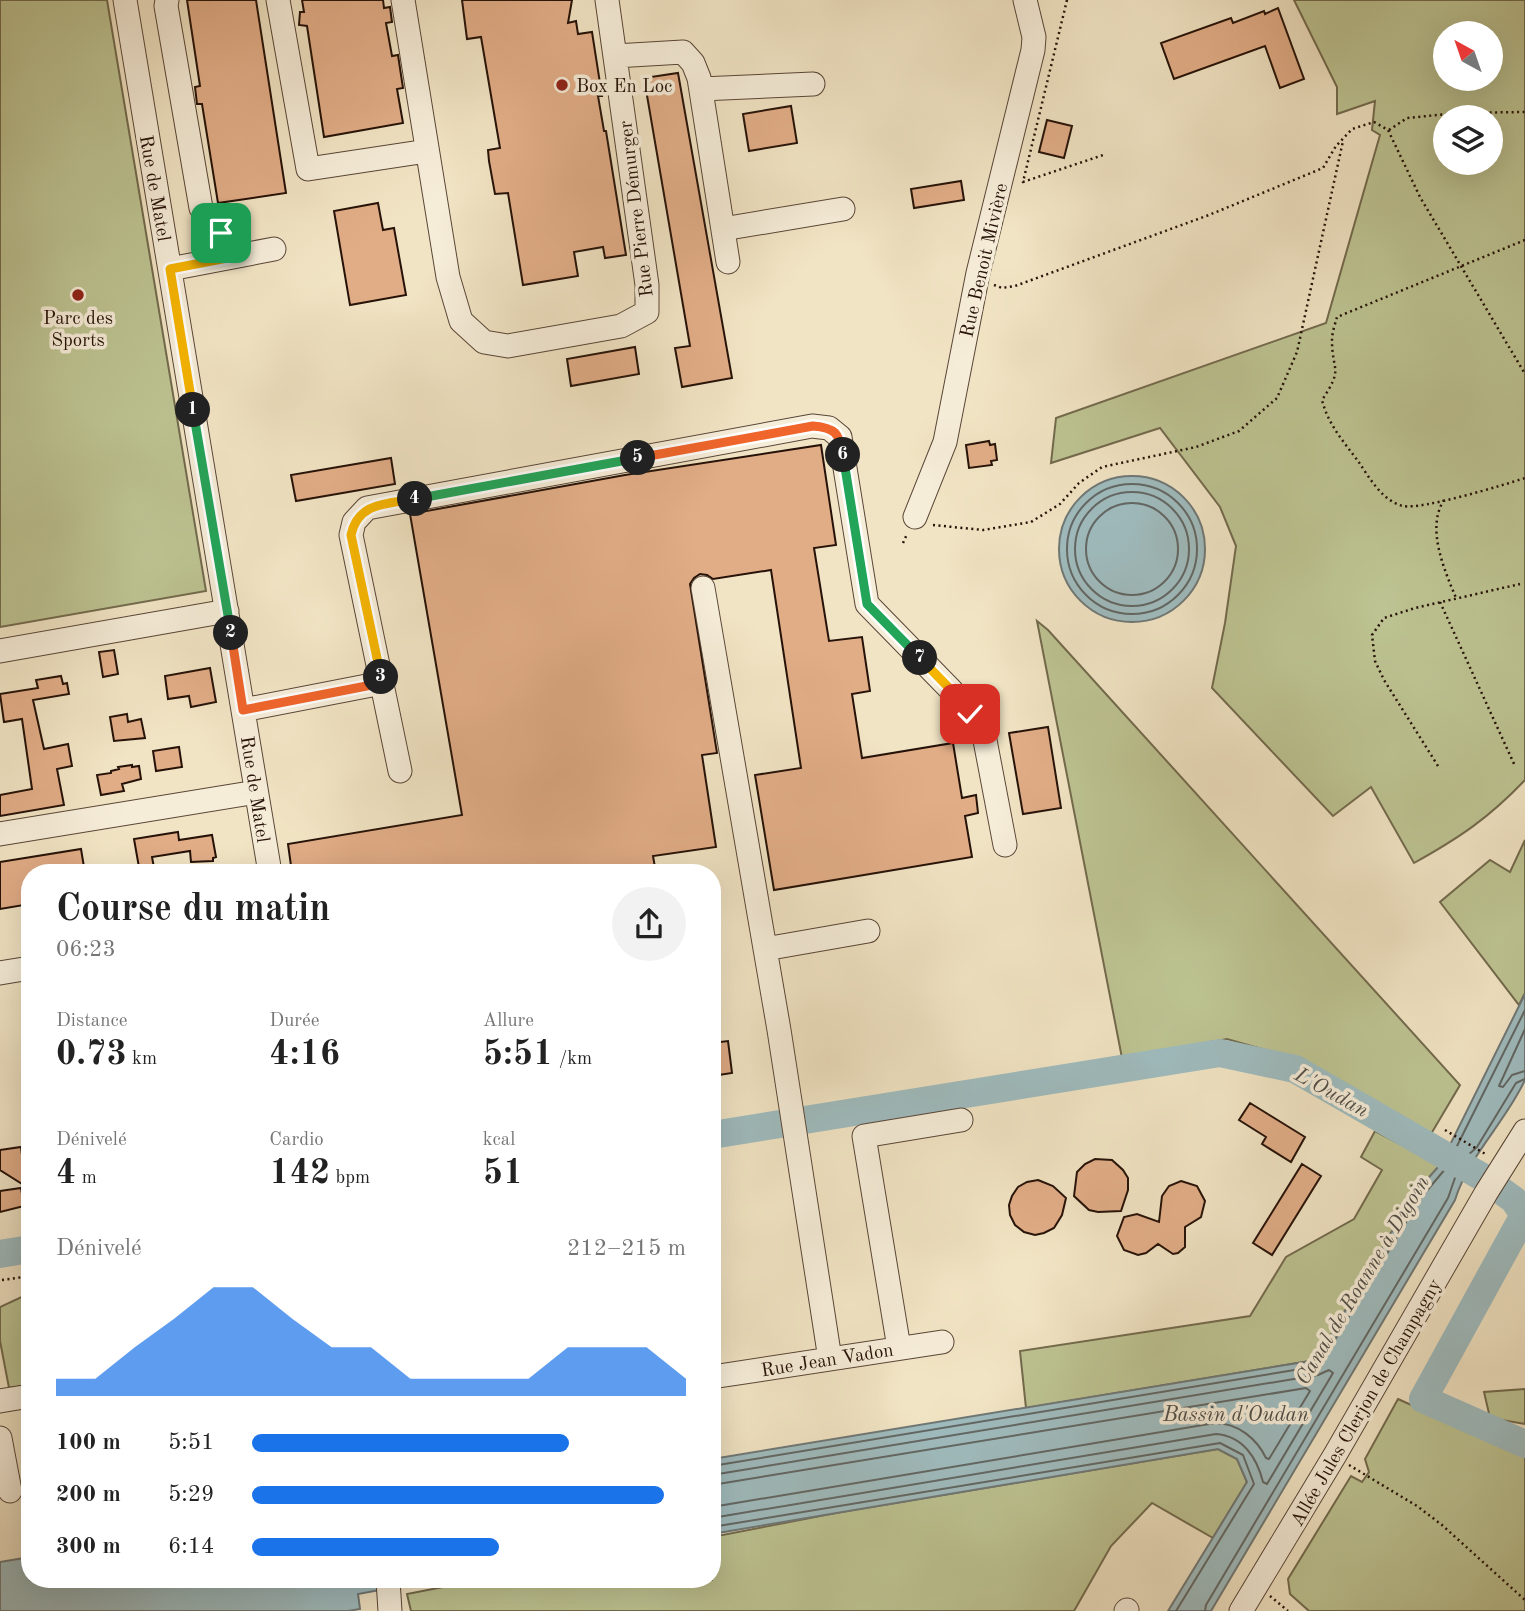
<!DOCTYPE html>
<html lang="fr">
<meta charset="utf-8">
<style>
:root{--surface:#fff;--page:#f2f2f2;--text:#222;--muted:#767676;--accent:#1a73e8}
body{margin:0;font-family:"Old Standard TT",serif;background:var(--page);color:var(--text);height:100vh;display:flex;flex-direction:column;font-size:26px;white-space:nowrap}
*{box-sizing:border-box;margin:0}
p{font-size:23px;color:var(--muted)}
.icon{flex:none;width:38px;height:38px;fill:none;stroke:currentColor;stroke-width:2;stroke-linecap:round;stroke-linejoin:round}
.map{position:relative;flex:1;overflow:hidden}
.panel{position:absolute;left:21px;top:864px;width:700px;height:724px;display:flex;flex-direction:column;background:var(--surface);border-radius:28px;box-shadow:0 7px 28px #0002}
.panel>*{flex:none}
.needle{width:46px;rotate:320deg}
.fabs{position:absolute;left:1433px;top:21px;display:grid;gap:14px}
.fabs a{display:grid;place-items:center;width:70px;height:70px;border-radius:50%;background:var(--surface);box-shadow:0 7px 28px #0002;font-size:35px}
.pin{position:absolute;display:grid;place-items:center;width:60px;height:60px;color:#fff;margin:-30px;border-radius:14px;box-shadow:0 4px 10px #0006}
.km{position:absolute;width:35px;height:35px;margin:-18px;border-radius:50%;background:#222;color:#fff;font-size:19px;line-height:35px;text-align:center}
.round{display:grid;place-items:center;flex:none;width:74px;height:74px;border-radius:37px;background:var(--page)}
.head{display:flex;align-items:center;justify-content:space-between;height:119px;padding:0 35px}
h1{font-size:38px;font-weight:700;line-height:52px}
.metrics{display:grid;grid-template-columns:repeat(3,1fr);gap:10px;height:119px;padding:7px 35px}
.metrics div{display:grid;align-content:center}
.metrics b{font-size:35px;font-weight:700}
.metrics small{font-size:19px;font-weight:400}
.metrics p{font-size:19px}
.chart{height:196px;padding:14px 35px}
.chart p{display:flex;justify-content:space-between}
.chart svg{width:100%;height:126px;margin-top:7px;fill:var(--accent);opacity:.7}
ul{padding:0 35px;list-style:none;font-size:23px}
li{display:grid;grid-template-columns:112px 84px 1fr;align-items:center;height:52px}
li i{height:18px;border-radius:9px;background:var(--accent)}
.map>svg:first-child{display:block}
</style>
<div class="map">
<svg width="1525" height="1611" viewBox="0 0 1525 1611">
<rect width="100%" height="100%" fill="#f1e4c4"/>
<filter id="stains"><feTurbulence type="fractalNoise" baseFrequency=".00286" numOctaves="4"/><feColorMatrix values="0 0 0 0 .2 0 0 0 0 .09 0 0 0 0 .02 0 0 0 .5 -.17"/></filter>
<radialGradient id="worn" r=".72"><stop offset=".6" stop-color="#630" stop-opacity="0"/><stop offset="1" stop-color="#630" stop-opacity=".3"/></radialGradient>
<path fill="#bdc392" stroke="#726a4d" stroke-width="2" fill-rule="evenodd" d="M 0,0 L 107,0 L 206,591 L 0,627 Z
M 1294,0 L 1525,0 L 1525,780 C 1489,818 1459,838 1414,863 L 1371,787 L 1333,816 L 1212,688 L 1225,623 L 1236,546 L 1220,507 L 1160,428 L 1051,463 L 1056,418 L 1326,323 L 1380,135 L 1372,130 L 1375,101 L 1337,114 L 1337,87 ZM 1446,33 L 1491,33 L 1491,79 L 1446,79 ZM 1446,117 L 1491,117 L 1491,163 L 1446,163 Z
M 1037,621 L 1048,630 L 1460,1085 L 1431,1134 L 1298,1059 L 1227,1039 L 1122,1058 Z
M 1525,840 L 1525,993 L 1519,1005 L 1440,902 L 1490,860 L 1510,872 Z
M 1375,1131 L 1440,1165 L 1414,1194 L 1316,1360 L 1026,1408 L 1020,1351 L 1250,1316 L 1286,1257 L 1354,1219 L 1382,1170 L 1361,1157 Z
M 30,1293 L 30,1385 L 9,1388 L 0,1341 L 0,1307 Z
M 1525,1389 L 1525,1424 L 1490,1418 L 1484,1392 Z
M 1398,1399 L 1525,1456 L 1525,1611 L 1309,1611 L 1290,1594 L 1288,1579 L 1351,1476 L 1362,1482 L 1369,1472 L 1365,1459 Z
M 1218,1449 L 1237,1459 L 1247,1482 L 1213,1538 L 1152,1503 L 1111,1546 L 1074,1611 L 411,1611 L 407,1594 L 479,1580 L 712,1580 L 712,1537 L 841,1512 Z"/>
<path fill="#9fbcbf" stroke="#6f7876" stroke-width="2" d="M1059 549a73 73 0 1 1 146 0a73 73 0 1 1-146 0Z
M 1525,994 L 1525,1080 C 1505,1123 1469,1155 1455,1200 L 1211,1611 L 1168,1611 L 1247,1482 L 1237,1459 L 1218,1449 L 712,1534 L 712,1459 L 1316,1360 L 1414,1194 L 1440,1165 Z
M 30,1557 L 30,1580 L 434,1580 L 358,1594 L 360,1609 L 348,1611 L 0,1611 L 0,1562 Z"/>
<g fill="none" stroke-linecap="round" stroke-linejoin="round">
<path stroke="#626764" stroke-width="2" d="M1067 549a65 65 0 1 1 130 0a65 65 0 1 1-130 0Z
M1075 549a57 57 0 1 1 114 0a57 57 0 1 1-114 0Z
M1086 549a46 46 0 1 1 92 0a46 46 0 1 1-92 0Z
M 1525,1029 L 1499,1086 L 1503,1087 L 1512,1075 L 1525,1071
M 712,1466 L 1319,1366 L 1420,1199 L 1446,1168 L 1525,1010
M 712,1475 L 1318,1375 L 1329,1370 L 1333,1373 L 1267,1484 L 1263,1482 C 1257,1458 1243,1436 1216,1434 L 712,1518
M 712,1485 L 1306,1388 L 1310,1391 L 1269,1459 L 1266,1458 C 1257,1439 1238,1423 1215,1423 L 712,1507
M 712,1527 L 1220,1443 L 1243,1455 L 1254,1484 L 1176,1611
M 1205,1611 L 1206,1605 L 1448,1198 L 1456,1175 L 1466,1157 L 1477,1147 L 1516,1083 L 1525,1079"/>
<path stroke="#9fbcbf" stroke-width="28" d="M 712,1135 L 1220,1053 L 1295,1069 L 1484,1178 L 1514,1200 L 1524,1215 L 1423,1399 L 1525,1444
M 0,1254 L 30,1249"/>
</g>
<path fill="#e1ad87" stroke="#261208" stroke-width="2" d="M 187,0 L 256,0 L 286,193 L 218,203 L 202,104 L 197,104 L 195,87 L 200,86 Z
M 302,0 L 383,0 L 384,8 L 390,7 L 392,22 L 386,23 L 392,56 L 398,55 L 403,88 L 397,89 L 403,123 L 324,137 L 307,26 L 299,25 L 300,12 L 304,12 Z
M 462,0 L 572,0 L 568,23 L 576,21 L 578,34 L 592,32 L 602,96 L 598,96 L 604,131 L 606,131 L 626,255 L 605,258 L 603,247 L 574,252 L 578,276 L 523,285 L 508,193 L 495,194 L 489,161 L 488,150 L 500,148 L 481,37 L 467,39 Z
M 1278,8 L 1304,79 L 1280,88 L 1265,46 L 1174,79 L 1161,43 L 1231,18 L 1233,23 L 1264,11 L 1265,14 Z
M 678,73 L 732,378 L 682,387 L 675,348 L 690,346 L 644,78 Z
M 791,106 L 797,143 L 749,151 L 743,114 Z
M 1047,120 L 1072,126 L 1064,158 L 1039,152 Z
M 961,181 L 964,200 L 914,208 L 911,189 Z
M 378,203 L 383,230 L 394,228 L 406,295 L 350,305 L 334,211 Z
M 635,347 L 639,374 L 571,386 L 567,359 Z
M 989,441 L 990,445 L 995,444 L 997,460 L 991,461 L 992,465 L 969,468 L 966,445 Z
M 821,445 L 836,545 L 814,548 L 829,641 L 862,637 L 870,691 L 852,694 L 862,758 L 953,743 L 962,798 L 976,795 L 978,813 L 965,816 L 972,857 L 774,890 L 755,775 L 801,768 L 771,570 L 713,579 L 707,575 L 700,574 L 694,578 L 690,584 L 717,753 L 702,755 L 716,847 L 653,856 L 656,873 L 292,873 L 288,844 L 462,815 L 410,514 L 625,475 Z
M 391,458 L 395,484 L 296,501 L 291,475 Z
M 114,650 L 118,674 L 103,677 L 99,652 Z
M 210,668 L 216,702 L 191,707 L 189,696 L 168,699 L 165,676 Z
M 61,676 L 63,684 L 67,683 L 69,694 L 33,700 L 44,749 L 68,744 L 72,766 L 57,769 L 64,805 L 0,816 L 0,795 L 32,789 L 22,719 L 4,722 L 0,694 L 38,688 L 36,680 Z
M 127,714 L 128,722 L 141,719 L 145,738 L 114,741 L 110,717 Z
M 1048,727 L 1061,808 L 1023,814 L 1009,733 Z
M 179,747 L 182,767 L 156,771 L 153,751 Z
M 132,765 L 132,767 L 139,766 L 141,779 L 122,784 L 124,791 L 101,795 L 97,775 L 111,773 L 111,771 L 119,769 L 118,767 Z
M 178,832 L 179,840 L 212,835 L 216,857 L 213,858 L 213,861 L 191,862 L 190,851 L 152,857 L 155,873 L 140,873 L 134,839 Z
M 81,849 L 85,873 L 30,873 L 30,904 L 0,909 L 0,862 Z
M 728,1041 L 732,1073 L 712,1076 L 712,1043 Z
M 1250,1103 L 1305,1137 L 1291,1162 L 1262,1144 L 1266,1137 L 1239,1120 Z
M 21,1147 L 24,1171 L 30,1170 L 30,1189 L 0,1170 L 0,1150 Z
M 1095,1159 L 1112,1160 L 1123,1170 L 1128,1178 L 1128,1190 L 1121,1211 L 1098,1212 L 1089,1210 L 1074,1196 L 1077,1172 L 1085,1164 Z
M 1302,1164 L 1321,1176 L 1272,1255 L 1253,1243 Z
M 1038,1180 L 1053,1186 L 1066,1198 L 1062,1215 L 1054,1228 L 1044,1233 L 1035,1235 L 1024,1232 L 1015,1225 L 1010,1215 L 1009,1205 L 1012,1196 L 1018,1187 L 1027,1182 Z
M 1181,1181 L 1197,1186 L 1205,1201 L 1201,1217 L 1185,1227 L 1185,1247 L 1178,1253 L 1173,1254 L 1158,1244 L 1146,1253 L 1138,1255 L 1124,1250 L 1117,1236 L 1124,1217 L 1137,1214 L 1159,1222 L 1162,1196 L 1169,1186 Z
M 21,1188 L 24,1206 L 0,1212 L 0,1191 Z"/>
<g fill="none" stroke-linecap="round" stroke-linejoin="round">
<defs>
<path id="minor" d="M 125,0 L 270,873
M 167,0 L 166,6 L 201,208 L 221,233 L 227,258
M 278,0 L 308,169 L 427,151
M 403,0 L 448,277 L 461,321 L 484,342 L 508,346 L 621,326 L 647,312 L 647,285 L 607,0
M 615,56 L 683,52 L 693,63 L 699,78 L 728,262
M 701,89 L 813,84
M 723,229 L 843,209
M 170,269 L 274,249
M 915,517 L 945,442 L 978,273 L 1033,50 L 1034,37 L 1025,0
M 703,588 L 779,1030 L 830,1359
M 0,651 L 227,611
M 243,710 L 382,683
M 400,771 L 351,535 L 354,522 L 367,508 L 812,426 L 829,428 L 840,437 L 867,604 L 951,690 L 984,735 L 1005,845
M 0,834 L 256,792
M 765,949 L 868,931
M 0,973 L 30,968
M 899,1348 L 864,1136 L 961,1120
M 712,1377 L 942,1342
M 0,1401 L 30,1396
M 0,1438 L 10,1491
M 388,1580 L 390,1611
M 1126,1611 L 1127,1610
M 1241,1611 L 1335,1455 L 1486,1193 L 1525,1131"/>
</defs>
<use href="#minor" stroke="#594637" stroke-width="25"/>
<path stroke="#261208" stroke-width="2.5" stroke-dasharray="2 3.5" stroke-linecap="butt" d="M 1067,0 L 1023,182 L 1106,154
M 1389,130 L 1407,118 L 1458,113 L 1525,112
M 1525,240 L 1337,317 C 1335,324 1332,333 1332,340 C 1332,373 1344,367 1322,400 C 1328,424 1343,441 1358,461 C 1369,477 1382,501 1403,506 C 1421,510 1504,485 1525,478
M 994,285 L 1002,288 L 1015,286 L 1209,215 L 1323,168 L 1336,146 L 1352,129 L 1374,122 L 1388,130 L 1420,197 L 1525,374
M 1444,500 C 1426,528 1444,569 1456,598
M 933,525 L 983,530 L 1031,522 L 1060,504 L 1079,483 L 1102,467 L 1196,447 L 1239,431 L 1277,398 L 1297,352 L 1343,141
M 903,543 L 907,534
M 1440,602 L 1515,766
M 1438,766 L 1384,680 L 1375,661 L 1372,635 L 1384,618 L 1415,608 L 1520,584
M 1445,1130 L 1487,1155
M 2,1280 L 30,1276
M 1349,1465 L 1417,1506 L 1442,1525 L 1525,1600
M 1270,1596 L 1288,1611"/>
<use href="#minor" stroke="#f6edd9" stroke-width="23"/>
</g>
<g fill="none" stroke-linecap="round" stroke-linejoin="round">
<defs>
<path id="split-1" d="M 193,410 L 170,269 L 227,258 L 221,233"/>
<path id="split-2" d="M 193,410 L 231,633"/>
<path id="split-3" d="M 231,633 L 243,710 L 382,683 L 381,677"/>
<path id="split-4" d="M 381,677 L 351,535 C 358,502 387,504 415,499"/>
<path id="split-5" d="M 415,499 L 638,458"/>
<path id="split-6" d="M 638,458 L 813,426 C 836,428 839,433 843,455"/>
<path id="split-7" d="M 843,455 L 867,604 L 920,658"/>
<path id="split-8" d="M 920,658 L 951,690 L 970,714"/>
</defs>
<use href="#split-1" stroke="#fff" stroke-width="14"/>
<use href="#split-2" stroke="#fff" stroke-width="14"/>
<use href="#split-3" stroke="#fff" stroke-width="14"/>
<use href="#split-4" stroke="#fff" stroke-width="14"/>
<use href="#split-5" stroke="#fff" stroke-width="14"/>
<use href="#split-6" stroke="#fff" stroke-width="14"/>
<use href="#split-7" stroke="#fff" stroke-width="14"/>
<use href="#split-8" stroke="#fff" stroke-width="14"/>
<use href="#split-1" stroke="#f5b400" stroke-width="9"/>
<use href="#split-2" stroke="#22a559" stroke-width="9"/>
<use href="#split-3" stroke="#f0652b" stroke-width="9"/>
<use href="#split-4" stroke="#f5b400" stroke-width="9"/>
<use href="#split-5" stroke="#22a559" stroke-width="9"/>
<use href="#split-6" stroke="#f0652b" stroke-width="9"/>
<use href="#split-7" stroke="#22a559" stroke-width="9"/>
<use href="#split-8" stroke="#f5b400" stroke-width="9"/>
</g>
<g fill="#8f2418" stroke="#f6edd9" stroke-width="2.5">
<circle cx="562" cy="85" r="7"/>
<circle cx="78" cy="295" r="7"/>
</g>
<g text-anchor="middle" stroke-width="7" stroke-linejoin="round" paint-order="stroke">
<g font-size="19" fill="#261208" stroke="#f6edd9" text-anchor="start">
<text x="576" y="92">Box En Loc</text>
<text x="78" y="324" text-anchor="middle">Parc des<tspan x="78" dy="22">Sports</tspan></text>
</g>
<g font-size="19" fill="#261208" stroke="#f6edd9">
<text transform="translate(156 188) rotate(80)" y="7">Rue de Matel</text>
<text transform="translate(635 209) rotate(-97)" y="7">Rue Pierre Démurger</text>
<text transform="translate(983 260) rotate(-77)" y="7">Rue Benoit Mivière</text>
<text transform="translate(256 789) rotate(81)" y="7">Rue de Matel</text>
<text transform="translate(827 1359) rotate(-9)" y="7">Rue Jean Vadon</text>
<text transform="translate(1365 1402) rotate(-60)" y="7">Allée Jules Clerjon de Champagny</text>
</g>
<g font-size="21" font-style="italic" fill="#504e48" stroke="#f6edd9">
<text transform="translate(1332 1092) rotate(29)" y="7">L'Oudan</text>
<text transform="translate(1362 1280) rotate(-59)" y="7">Canal de Roanne à Digoin</text>
<text x="1236" y="1421">Bassin d'Oudan</text>
</g>
</g>
<rect width="100%" height="100%" filter="url(#stains)"/>
<rect width="100%" height="100%" fill="url(#worn)"/>
</svg>
<div class="fabs">
<a><svg class="needle" viewBox="-14 -14 28 28"><path d="M0-13l5 13h-10z" fill="#e53935"/><path d="M0 13l5-13h-10z" fill="#767676"/></svg></a>
<a><svg class="icon" aria-label="layers" viewBox="0 0 24 24"><path d="M12 4l9 5-9 5-9-5zM3 14l9 5 9-5"/></svg></a>
</div>
<div class="pin" style="left:221px;top:233px;background:#1e9e55"><svg class="icon" aria-label="arrive" viewBox="0 0 24 24"><path d="M6 21V4h12l-3 4 3 4H6"/></svg></div>
<div class="pin" style="left:970px;top:714px;background:#d93025"><svg class="icon" aria-label="check" viewBox="0 0 24 24"><path d="M5 12l5 5 9-10"/></svg></div>
<b class="km" style="left:193px;top:410px">1</b>
<b class="km" style="left:231px;top:633px">2</b>
<b class="km" style="left:381px;top:677px">3</b>
<b class="km" style="left:415px;top:499px">4</b>
<b class="km" style="left:638px;top:458px">5</b>
<b class="km" style="left:843px;top:455px">6</b>
<b class="km" style="left:920px;top:658px">7</b>
<section class="panel">
<div class="head"><div><h1>Course du matin</h1><p>06:23</p></div><a class="round"><svg class="icon" aria-label="share" viewBox="0 0 24 24"><path d="M12 15V3M7 8l5-5 5 5M5 13v7h14v-7"/></svg></a></div>
<div class="metrics">
<div><p>Distance</p><b>0.73<small> km</small></b></div>
<div><p>Durée</p><b>4:16</b></div>
<div><p>Allure</p><b>5:51<small> /km</small></b></div>
</div>
<div class="metrics">
<div><p>Dénivelé</p><b>4<small> m</small></b></div>
<div><p>Cardio</p><b>142<small> bpm</small></b></div>
<div><p>kcal</p><b>51</b></div>
</div>
<div class="chart"><p><span>Dénivelé</span>212–215 m</p>
<svg viewBox="0 0 160 44" preserveAspectRatio="none"><path d="M0 44V38L10 38L20 27L30 17L40 6L50 6L60 17L70 27L80 27L90 38L100 38L110 38L120 38L130 27L140 27L150 27L160 38V44z"/></svg>
</div>
<ul>
<li><b>100 m</b>5:51<i style="width:73%"></i></li>
<li><b>200 m</b>5:29<i style="width:95%"></i></li>
<li><b>300 m</b>6:14<i style="width:57%"></i></li>
</ul>
</section>
</div>
